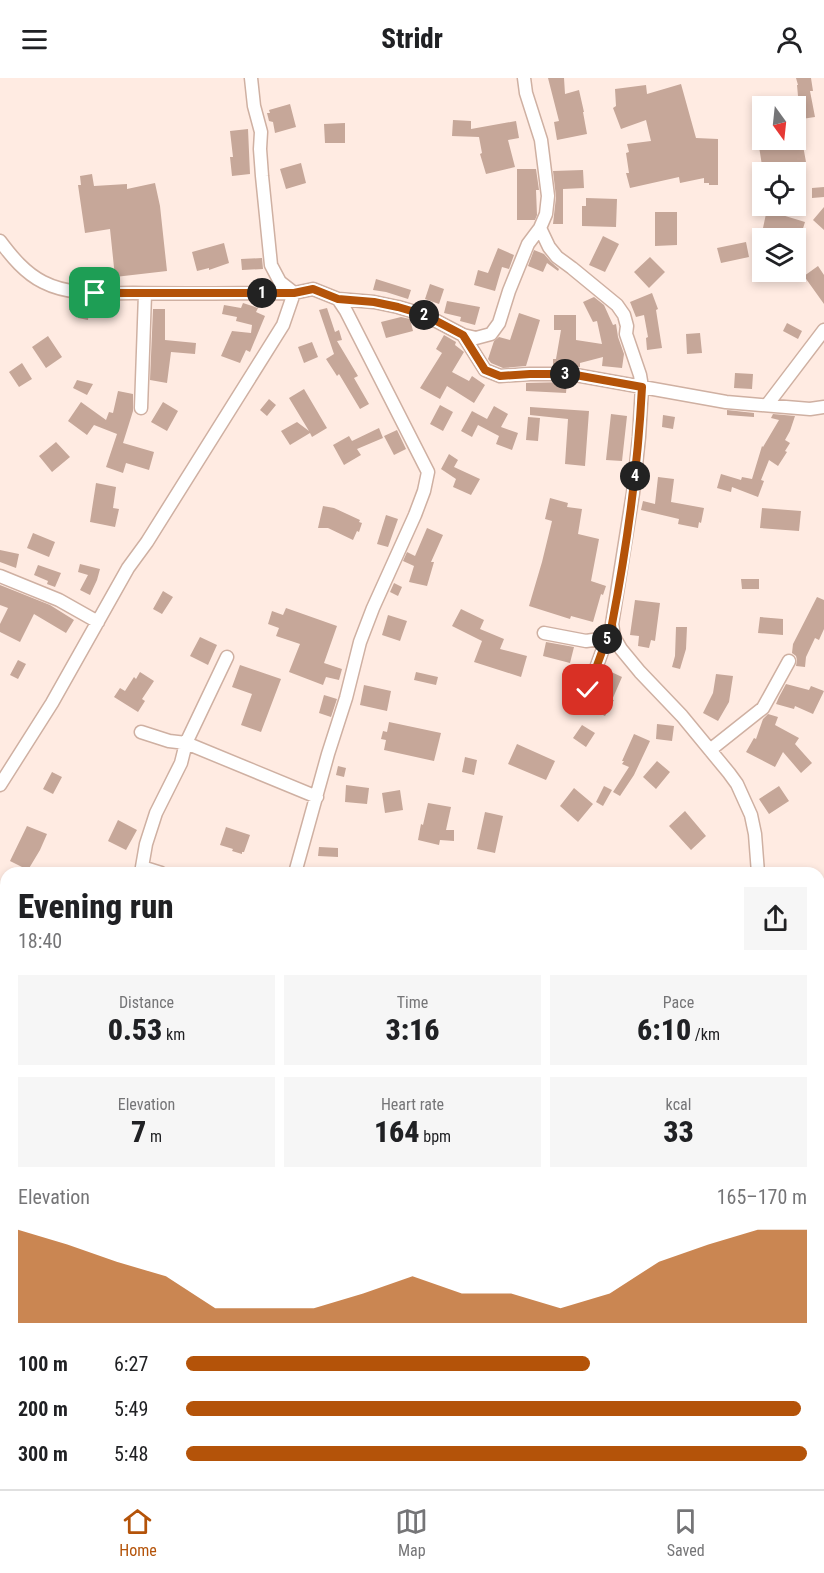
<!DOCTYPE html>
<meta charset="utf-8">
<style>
:root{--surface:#fff;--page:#f6f6f6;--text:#202124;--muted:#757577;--line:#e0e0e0;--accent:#b45309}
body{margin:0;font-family:"Roboto Condensed",sans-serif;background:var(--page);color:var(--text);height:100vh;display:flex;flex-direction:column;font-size:22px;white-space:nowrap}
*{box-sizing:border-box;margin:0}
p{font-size:20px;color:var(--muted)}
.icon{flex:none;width:33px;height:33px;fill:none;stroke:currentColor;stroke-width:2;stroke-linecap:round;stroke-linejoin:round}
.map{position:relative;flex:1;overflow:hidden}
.drawer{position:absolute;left:0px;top:789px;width:825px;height:622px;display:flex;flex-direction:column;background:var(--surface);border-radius:18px 18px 0 0;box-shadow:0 3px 9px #0003}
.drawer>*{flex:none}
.needle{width:39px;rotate:165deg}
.fabs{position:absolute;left:752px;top:18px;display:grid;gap:12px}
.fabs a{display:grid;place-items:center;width:54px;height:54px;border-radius:0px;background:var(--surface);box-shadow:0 3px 9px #0003;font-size:30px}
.pin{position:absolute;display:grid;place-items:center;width:51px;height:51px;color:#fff;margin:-26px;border-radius:12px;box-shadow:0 3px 9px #0006}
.km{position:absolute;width:30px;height:30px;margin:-15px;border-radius:50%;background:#222;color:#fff;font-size:16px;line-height:30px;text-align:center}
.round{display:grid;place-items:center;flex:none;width:63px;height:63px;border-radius:0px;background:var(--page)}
.overview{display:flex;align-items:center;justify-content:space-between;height:102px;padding:0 18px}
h1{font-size:33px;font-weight:800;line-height:45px}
.stats{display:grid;grid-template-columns:repeat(3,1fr);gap:9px;height:102px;padding:6px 18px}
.stats div{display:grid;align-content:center;border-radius:0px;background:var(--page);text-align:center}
.stats b{font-size:30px;font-weight:800}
.stats small{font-size:16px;font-weight:400}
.stats p{font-size:16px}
.chart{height:168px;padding:12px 18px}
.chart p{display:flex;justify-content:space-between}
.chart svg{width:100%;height:108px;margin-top:6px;fill:var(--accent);opacity:.7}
ul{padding:0 18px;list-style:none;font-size:20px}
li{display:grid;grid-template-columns:96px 72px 1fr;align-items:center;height:45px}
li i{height:15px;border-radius:8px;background:var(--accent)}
header{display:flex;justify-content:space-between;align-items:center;height:78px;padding:0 18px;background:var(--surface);font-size:27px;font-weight:800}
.tabs{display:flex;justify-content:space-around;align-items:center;height:84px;border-top:2px solid var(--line);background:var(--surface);font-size:16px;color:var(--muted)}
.tabs a{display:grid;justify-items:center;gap:3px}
.tabs .selected{color:var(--accent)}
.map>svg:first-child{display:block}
</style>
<header><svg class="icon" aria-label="menu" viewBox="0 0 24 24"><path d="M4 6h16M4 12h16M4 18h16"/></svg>Stridr<svg class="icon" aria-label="person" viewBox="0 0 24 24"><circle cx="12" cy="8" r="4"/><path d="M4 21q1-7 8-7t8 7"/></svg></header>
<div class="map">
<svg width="824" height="1411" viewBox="0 0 824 1411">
<rect width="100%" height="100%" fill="#ffebe2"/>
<path fill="#c6a799" d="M 548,0 L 564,0 L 565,16 L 579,12 L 584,34 L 583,34 L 587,56 L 557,62 L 554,44 L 559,43 Z
M 796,0 L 811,0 L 813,13 L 810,13 L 815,39 L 795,42 L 795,28 L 766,28 L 766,23 L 798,18 L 797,7 L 798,7 Z
M 681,6 L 696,60 L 718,61 L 718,107 L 709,107 L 709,105 L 704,105 L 704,100 L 680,105 L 679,99 L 630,110 L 626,95 L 629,95 L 626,75 L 629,74 L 627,66 L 651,63 L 646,42 L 621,51 L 613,30 L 616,28 L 615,11 L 646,7 L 647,16 Z
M 290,26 L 296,49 L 275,55 L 273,44 L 269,43 L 267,35 L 270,35 L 269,32 Z
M 453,42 L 471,43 L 471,51 L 516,43 L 519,60 L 508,62 L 515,89 L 486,96 L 480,76 L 482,75 L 479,59 L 452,58 Z
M 345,45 L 345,65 L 325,65 L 324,46 Z
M 248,51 L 250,96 L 232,98 L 230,79 L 233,79 L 230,53 Z
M 758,62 L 802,62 L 806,84 L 781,88 L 782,94 L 763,94 Z
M 301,85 L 306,105 L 286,111 L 280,91 Z
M 517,91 L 536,91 L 539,112 L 536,112 L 537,137 L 535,142 L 517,142 Z
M 583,92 L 584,110 L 563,111 L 563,146 L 553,146 L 556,119 L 553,93 Z
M 92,96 L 94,108 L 127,106 L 127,111 L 155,105 L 160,128 L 167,193 L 115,199 L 110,151 L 85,155 L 78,107 L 81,107 L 80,98 Z
M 824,109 L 824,119 L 812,120 L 812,110 Z
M 586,120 L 617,121 L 616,149 L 582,148 L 582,128 L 586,128 Z
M 824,129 L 824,152 L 813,142 Z
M 767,131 L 782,134 L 782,137 L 805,144 L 800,160 L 778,160 L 781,154 L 763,150 Z
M 655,134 L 677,134 L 677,167 L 655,168 Z
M 603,158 L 619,166 L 605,194 L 589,187 Z
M 746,164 L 749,179 L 721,185 L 717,170 Z
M 224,165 L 229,185 L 209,192 L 209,190 L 197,193 L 192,174 Z
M 498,170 L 514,177 L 509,191 L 502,189 L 495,213 L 474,207 L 478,192 L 488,195 Z
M 534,172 L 544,176 L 551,184 L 559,191 L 558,193 L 547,185 L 543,194 L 528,188 Z
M 650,179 L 665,194 L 649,210 L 634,194 Z
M 262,180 L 263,191 L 242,192 L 241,181 Z
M 818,188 L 824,197 L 824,226 L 804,198 Z
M 376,201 L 411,212 L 408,221 L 386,214 L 373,212 Z
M 430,206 L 444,211 L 439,226 L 425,221 Z
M 652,215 L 658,231 L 656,232 L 662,270 L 647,272 L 646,260 L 648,259 L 644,237 L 636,239 L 630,224 Z
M 594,219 L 604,227 L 613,247 L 616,246 L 618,259 L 624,276 L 622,290 L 602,288 L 603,279 L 580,285 L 580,289 L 553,288 L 553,281 L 556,281 L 561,252 L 554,252 L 554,237 L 576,237 L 576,262 L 602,266 L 597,243 L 593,244 L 583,224 Z
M 71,221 L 90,223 L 88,242 L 78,240 L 78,236 L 74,236 L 74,233 L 69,232 Z
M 447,223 L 480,229 L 475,247 L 460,243 L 461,239 L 444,235 Z
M 243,225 L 258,230 L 256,234 L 265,238 L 250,274 L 246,272 L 240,285 L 221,278 L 232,253 L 251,255 L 252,247 L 236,243 L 237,239 L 222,236 L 224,227 L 241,230 Z
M 327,230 L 335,254 L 339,252 L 342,262 L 337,263 L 358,298 L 354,300 L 369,326 L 360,331 L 339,296 L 337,298 L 326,281 L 334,276 L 319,232 Z
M 153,231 L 165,231 L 165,262 L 196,265 L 195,276 L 171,274 L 167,305 L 150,302 Z
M 519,235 L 540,242 L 526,288 L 503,290 L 491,285 L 488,281 L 494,263 L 499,259 L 510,262 Z
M 401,239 L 410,241 L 413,253 L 386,260 L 381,244 Z
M 787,245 L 802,253 L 798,261 L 783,253 Z
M 700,255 L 702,275 L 687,276 L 686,256 Z
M 444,257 L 456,264 L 455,267 L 464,274 L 452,294 L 469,303 L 472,298 L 485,307 L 474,325 L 447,308 L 440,321 L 420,310 L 442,275 L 436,271 Z
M 48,258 L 62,279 L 46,290 L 32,269 Z
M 312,264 L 318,279 L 304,285 L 298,269 Z
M 22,285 L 32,301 L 19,309 L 9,294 Z
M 735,295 L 753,296 L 752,311 L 734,310 Z
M 77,302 L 93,306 L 87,317 L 73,310 Z
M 567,304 L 566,315 L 526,313 L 526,305 Z
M 304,311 L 327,350 L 312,359 L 310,355 L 290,367 L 281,353 L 297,344 L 309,353 L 289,320 Z
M 118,313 L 133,316 L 133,333 L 123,365 L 154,374 L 149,392 L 126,385 L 123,395 L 106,389 L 117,356 L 94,347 L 87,357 L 68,343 L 81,324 L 106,342 L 109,334 L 113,335 Z
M 269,321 L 276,327 L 267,338 L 260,332 Z
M 163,324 L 178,333 L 167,353 L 151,344 Z
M 440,327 L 453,334 L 443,353 L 430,346 Z
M 494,328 L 508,336 L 501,349 L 518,355 L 512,372 L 496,366 L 499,358 L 478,347 L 472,359 L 461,353 L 472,333 L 487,341 Z
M 530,329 L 589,333 L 585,388 L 565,386 L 568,341 L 530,337 Z
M 727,332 L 754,335 L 754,339 L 727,337 Z
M 611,336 L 627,338 L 622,383 L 606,382 Z
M 773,336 L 795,338 L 790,353 L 785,362 L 790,365 L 785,373 L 787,374 L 778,388 L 769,382 L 761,402 L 764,403 L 758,419 L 732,409 L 731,414 L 717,410 L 721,396 L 741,402 L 742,399 L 752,401 L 762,368 L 763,369 L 779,342 L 771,340 Z
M 663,337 L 675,339 L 673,351 L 662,349 Z
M 528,339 L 540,340 L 538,363 L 526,362 Z
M 379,350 L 383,360 L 357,371 L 361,377 L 344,387 L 333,367 L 349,358 L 352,363 Z
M 397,352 L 406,371 L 394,377 L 384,358 Z
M 56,364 L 70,379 L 52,394 L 39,378 Z
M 449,376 L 458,382 L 454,389 L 480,401 L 471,417 L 453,409 L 456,401 L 441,391 Z
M 658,399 L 674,401 L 671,424 L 704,430 L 701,445 L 699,444 L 698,450 L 678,446 L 679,441 L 641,432 L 643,423 L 655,426 Z
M 96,405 L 116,409 L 113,430 L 119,431 L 115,449 L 90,444 Z
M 550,420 L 568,425 L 567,429 L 582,431 L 578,456 L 599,461 L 591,503 L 606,508 L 603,517 L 601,516 L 593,544 L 571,538 L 570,541 L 529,528 L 542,484 L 552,443 L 545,441 Z
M 323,428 L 334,430 L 360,442 L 359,444 L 362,445 L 359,454 L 357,453 L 353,462 L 328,450 L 318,450 Z
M 762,430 L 801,433 L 799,453 L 760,450 Z
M 386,437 L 398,441 L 388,469 L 377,466 Z
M 427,450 L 443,457 L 431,484 L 434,484 L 427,508 L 409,504 L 414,488 L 403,483 L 407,474 L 415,478 Z
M 33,455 L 55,464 L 49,479 L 27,470 Z
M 0,472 L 19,476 L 16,490 L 0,484 Z
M 80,486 L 100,491 L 97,502 L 90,517 L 80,512 L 88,497 L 78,494 Z
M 38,487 L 61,495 L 55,509 L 47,506 L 48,503 L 34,497 Z
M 741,501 L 759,501 L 759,511 L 742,511 Z
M 394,505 L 402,509 L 398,518 L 390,514 Z
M 0,507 L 50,527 L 74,542 L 66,555 L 34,536 L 20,564 L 0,554 L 0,546 L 8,530 L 0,527 Z
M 163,513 L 173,519 L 162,536 L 153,531 Z
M 817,519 L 824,522 L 824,551 L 819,562 L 815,560 L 806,579 L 805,589 L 796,588 L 797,582 L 796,578 L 792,575 L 793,566 Z
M 635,522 L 660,525 L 655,563 L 651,562 L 649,570 L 638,568 L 639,558 L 630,557 Z
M 286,530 L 337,548 L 324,585 L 342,591 L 339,602 L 326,599 L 323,607 L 289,594 L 300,566 L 276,558 L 279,550 L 268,546 L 272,533 L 283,537 Z
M 461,531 L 484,542 L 480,551 L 504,561 L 500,571 L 527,578 L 521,599 L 474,584 L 482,563 L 452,548 Z
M 388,537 L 407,543 L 400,563 L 382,557 Z
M 760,539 L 783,541 L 783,557 L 758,555 Z
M 676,549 L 687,549 L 686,571 L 680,591 L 672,589 L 675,578 Z
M 200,559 L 217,567 L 208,587 L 190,578 Z
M 546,564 L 574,569 L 570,585 L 543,578 Z
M 18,582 L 26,586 L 18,601 L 10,597 Z
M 240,587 L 281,601 L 261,654 L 241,647 L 252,616 L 232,609 Z
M 605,591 L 622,599 L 612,622 L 614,622 L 605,638 L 591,631 L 601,611 L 598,609 Z
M 140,594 L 154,603 L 142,621 L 145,623 L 138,634 L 114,619 L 120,610 L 125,613 L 134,599 L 136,601 Z
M 416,594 L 438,599 L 436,607 L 414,602 Z
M 716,596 L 733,598 L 729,624 L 718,643 L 703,635 L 713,615 Z
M 786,606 L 809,612 L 811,608 L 824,613 L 813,636 L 795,628 L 794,631 L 776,626 L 779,619 Z
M 364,607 L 391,613 L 387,633 L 360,627 Z
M 324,617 L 337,621 L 331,639 L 319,635 Z
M 768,636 L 778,639 L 775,647 L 799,660 L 795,666 L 812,685 L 801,695 L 783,674 L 775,689 L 746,674 L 754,660 L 756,661 L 763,641 Z
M 389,644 L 441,655 L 434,683 L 384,672 L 386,662 L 381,661 L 383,653 L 387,654 Z
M 657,646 L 674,648 L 672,663 L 656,661 Z
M 582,647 L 595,655 L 586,669 L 573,660 Z
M 634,656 L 650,663 L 634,697 L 620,718 L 613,714 L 629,689 L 622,686 L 624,683 L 622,683 Z
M 517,666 L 555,683 L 546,702 L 508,686 Z
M 465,679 L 477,682 L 474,697 L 462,694 Z
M 657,683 L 670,694 L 656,711 L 643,699 Z
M 338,688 L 346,690 L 344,699 L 336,697 Z
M 52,694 L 62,699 L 53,716 L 43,711 Z
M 346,707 L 369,710 L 367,726 L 345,724 Z
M 604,708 L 612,712 L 603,728 L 596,724 Z
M 779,708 L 789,723 L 769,736 L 759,721 Z
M 574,710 L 593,726 L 578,744 L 560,728 Z
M 400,712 L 403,732 L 385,735 L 382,715 Z
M 428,725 L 451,729 L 446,752 L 454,752 L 454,763 L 440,762 L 439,767 L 418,762 L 421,746 L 423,747 Z
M 685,733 L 706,758 L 691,772 L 669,748 Z
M 485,734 L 503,738 L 495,775 L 477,771 Z
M 118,742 L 137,752 L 126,772 L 108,763 Z
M 27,748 L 47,756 L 40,772 L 28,792 L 10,783 Z
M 226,749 L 250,757 L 244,774 L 242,774 L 242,776 L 232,773 L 233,771 L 220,767 Z
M 319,769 L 338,770 L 338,779 L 318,778 Z"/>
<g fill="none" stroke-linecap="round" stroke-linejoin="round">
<defs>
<path id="minor" d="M 540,150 L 549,169 L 557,179 L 572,190 L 617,227 L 624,237 L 627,248 L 626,256 L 640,297 L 642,309 L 639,359 L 633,415 L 612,546 L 614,559 L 621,571 L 640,594 L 682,638 L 729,695 L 737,706 L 751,737 L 755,756 L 758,795
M 0,163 C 12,179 25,195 43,204 C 70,218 104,215 133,215 C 187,216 241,215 294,215 L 313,211 L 338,221 L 346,233 L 428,394 L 424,413 L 415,437 L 373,530 L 360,564 L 346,620 L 328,676 L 295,795
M 338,221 L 374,224 L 398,229 L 425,237 L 463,257 L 476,260 L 491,256 L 499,245 L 509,213 L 528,166 L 540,150 L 546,136 L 548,118 L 541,62 L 526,15 L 524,0
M 463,257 L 485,292 L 500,298 L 530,296 L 570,296 L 726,324 L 810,331 L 824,329
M 767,327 L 824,252
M 141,330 L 145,216
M 0,498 L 59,522 L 98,544
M 544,555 L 586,563 L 607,560
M 588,612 L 607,560 L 612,556
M 141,654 L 169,663 L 186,665 L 317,719
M 710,672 L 763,630 L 789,583
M 0,707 L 52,625 L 128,490 L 147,464 L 283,247 L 294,215 L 280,204 L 271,187 L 262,98 L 260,71 L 261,54 L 254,28 L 251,0
M 161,795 L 142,789 L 146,766 L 156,735 L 181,685 L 186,665 L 227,579
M 819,883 L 824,885
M 819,1192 L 824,1198
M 0,1271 L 6,1269
M 819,1375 L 824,1370
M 94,1406 L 115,1411
M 651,1406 L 651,1411
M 788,1411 L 793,1406"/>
</defs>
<use href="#minor" stroke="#cfb0a2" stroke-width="15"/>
<use href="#minor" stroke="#fff" stroke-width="12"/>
</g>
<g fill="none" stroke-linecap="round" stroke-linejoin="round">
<defs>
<path id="route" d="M 95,215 L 294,215 L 313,211 L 338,221 L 374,224 L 398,229 L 425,237 L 463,257 L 485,292 L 500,298 L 530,296 L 570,296 L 642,309 C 638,389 627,468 612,546 L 613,555 L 607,560 L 588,612"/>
</defs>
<use href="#route" stroke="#fff" stroke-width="12"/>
<use href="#route" stroke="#b45309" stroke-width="8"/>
</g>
</svg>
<div class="fabs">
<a><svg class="needle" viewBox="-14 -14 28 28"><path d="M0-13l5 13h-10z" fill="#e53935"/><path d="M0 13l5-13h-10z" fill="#757577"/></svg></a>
<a><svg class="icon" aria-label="locate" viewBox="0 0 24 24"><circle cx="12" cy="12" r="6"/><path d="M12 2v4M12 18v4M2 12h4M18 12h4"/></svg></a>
<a><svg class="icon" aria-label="layers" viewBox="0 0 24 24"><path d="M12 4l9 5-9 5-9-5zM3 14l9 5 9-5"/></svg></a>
</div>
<div class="pin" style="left:95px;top:215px;background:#1e9e55"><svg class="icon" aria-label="arrive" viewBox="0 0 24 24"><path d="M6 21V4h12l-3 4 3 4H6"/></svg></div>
<div class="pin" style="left:588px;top:612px;background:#d93025"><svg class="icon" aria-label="check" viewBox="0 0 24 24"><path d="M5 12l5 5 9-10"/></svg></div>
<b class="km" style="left:262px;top:215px">1</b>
<b class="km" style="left:424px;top:237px">2</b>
<b class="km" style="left:565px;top:296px">3</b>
<b class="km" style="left:635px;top:398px">4</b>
<b class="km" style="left:607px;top:561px">5</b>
<section class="drawer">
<div class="overview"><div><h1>Evening run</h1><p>18:40</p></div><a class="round"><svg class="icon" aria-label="share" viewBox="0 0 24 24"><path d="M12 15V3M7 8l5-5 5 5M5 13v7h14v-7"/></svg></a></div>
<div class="stats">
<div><p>Distance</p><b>0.53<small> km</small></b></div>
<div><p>Time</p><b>3:16</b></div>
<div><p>Pace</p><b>6:10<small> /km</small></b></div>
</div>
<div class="stats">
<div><p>Elevation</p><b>7<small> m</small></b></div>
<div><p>Heart rate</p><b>164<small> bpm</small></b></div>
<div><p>kcal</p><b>33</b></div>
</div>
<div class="chart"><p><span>Elevation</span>165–170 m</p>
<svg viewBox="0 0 160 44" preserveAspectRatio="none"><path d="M0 44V6L10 12L20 19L30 25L40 38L50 38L60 38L70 32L80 25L90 32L100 32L110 38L120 32L130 19L140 12L150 6L160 6V44z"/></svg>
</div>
<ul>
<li><b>100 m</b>6:27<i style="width:65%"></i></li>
<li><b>200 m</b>5:49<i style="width:99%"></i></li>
<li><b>300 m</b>5:48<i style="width:100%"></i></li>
</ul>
</section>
</div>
<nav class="tabs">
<a class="selected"><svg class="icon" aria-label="home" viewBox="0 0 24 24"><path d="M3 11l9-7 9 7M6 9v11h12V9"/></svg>Home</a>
<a><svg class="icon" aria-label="map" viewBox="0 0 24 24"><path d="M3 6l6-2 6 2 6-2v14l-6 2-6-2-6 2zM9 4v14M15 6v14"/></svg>Map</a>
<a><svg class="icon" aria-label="saved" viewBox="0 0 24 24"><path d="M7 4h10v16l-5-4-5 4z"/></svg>Saved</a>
</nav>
